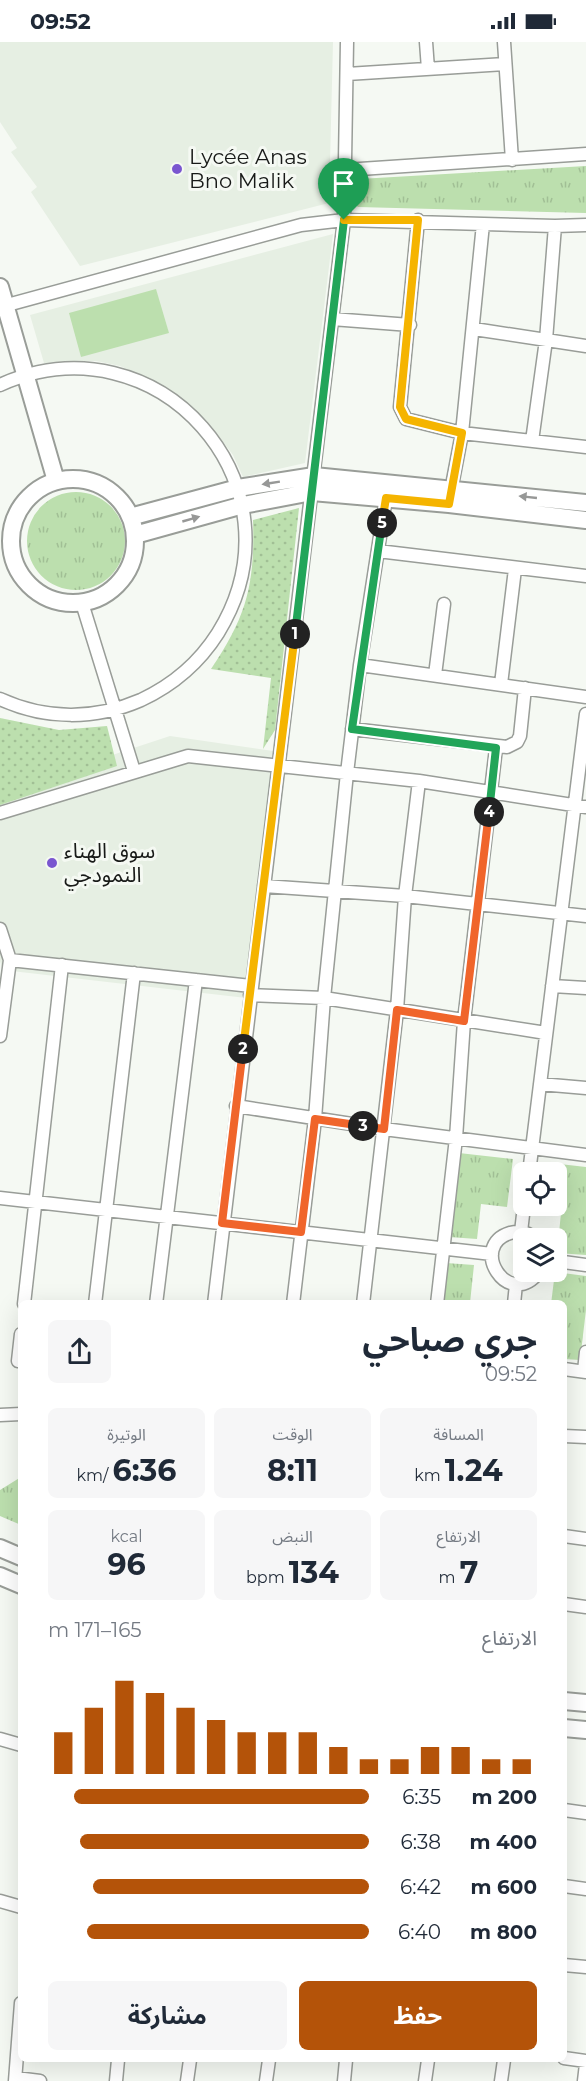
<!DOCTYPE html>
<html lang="ar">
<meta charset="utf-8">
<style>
:root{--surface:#fff;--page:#f6f6f7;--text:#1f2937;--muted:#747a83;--accent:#b45309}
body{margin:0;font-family:Montserrat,"Noto Sans Arabic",sans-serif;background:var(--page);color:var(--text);direction:rtl;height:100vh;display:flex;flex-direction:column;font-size:22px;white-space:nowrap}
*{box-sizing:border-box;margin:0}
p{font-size:20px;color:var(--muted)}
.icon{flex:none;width:33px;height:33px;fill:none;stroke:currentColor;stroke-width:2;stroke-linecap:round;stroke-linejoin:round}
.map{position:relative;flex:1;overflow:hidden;direction:ltr}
.sheet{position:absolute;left:18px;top:1258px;width:549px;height:762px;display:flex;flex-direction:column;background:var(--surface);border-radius:9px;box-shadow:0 6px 24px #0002;direction:rtl}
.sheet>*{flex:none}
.buttons{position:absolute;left:513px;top:1120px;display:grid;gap:12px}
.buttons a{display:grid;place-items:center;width:54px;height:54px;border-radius:9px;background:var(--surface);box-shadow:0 6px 24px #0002;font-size:30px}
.pin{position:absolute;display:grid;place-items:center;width:51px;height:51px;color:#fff;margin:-62px -26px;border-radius:50% 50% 50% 0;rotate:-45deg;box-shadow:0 0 6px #0007}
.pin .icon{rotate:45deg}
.km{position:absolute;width:30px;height:30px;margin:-15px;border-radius:50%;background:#222;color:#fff;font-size:16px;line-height:30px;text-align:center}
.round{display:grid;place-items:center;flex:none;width:63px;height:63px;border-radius:9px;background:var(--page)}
.headline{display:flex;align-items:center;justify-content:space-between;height:102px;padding:0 30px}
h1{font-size:33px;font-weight:700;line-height:45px}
.stats{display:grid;grid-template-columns:repeat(3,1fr);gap:9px;height:102px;padding:6px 30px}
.stats div{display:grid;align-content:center;border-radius:9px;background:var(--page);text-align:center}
.stats b{font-size:30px;font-weight:700}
.stats small{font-size:16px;font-weight:400}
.stats p{font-size:16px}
.chart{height:168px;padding:12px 30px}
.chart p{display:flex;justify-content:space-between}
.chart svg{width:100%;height:108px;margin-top:6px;stroke:var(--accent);stroke-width:6}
.cta{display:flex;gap:12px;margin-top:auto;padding:12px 30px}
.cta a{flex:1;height:69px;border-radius:9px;background:var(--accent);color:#fff;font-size:24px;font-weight:700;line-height:69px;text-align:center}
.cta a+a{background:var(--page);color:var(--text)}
ul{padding:0 30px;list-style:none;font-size:20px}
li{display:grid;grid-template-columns:96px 72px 1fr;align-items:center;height:45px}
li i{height:15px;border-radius:8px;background:var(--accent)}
.status{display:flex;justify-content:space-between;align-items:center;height:42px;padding:0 30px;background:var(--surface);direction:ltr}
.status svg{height:16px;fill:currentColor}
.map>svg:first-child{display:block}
</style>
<div class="status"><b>09:52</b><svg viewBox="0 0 49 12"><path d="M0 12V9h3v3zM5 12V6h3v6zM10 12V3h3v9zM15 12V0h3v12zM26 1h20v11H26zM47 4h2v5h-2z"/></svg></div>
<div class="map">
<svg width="586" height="2039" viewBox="0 0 586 2039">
<defs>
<pattern id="grass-dots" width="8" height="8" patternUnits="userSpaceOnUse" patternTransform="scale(1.5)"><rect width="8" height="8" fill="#bcdfae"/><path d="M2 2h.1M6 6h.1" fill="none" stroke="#a1bf95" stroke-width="1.8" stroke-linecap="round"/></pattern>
<pattern id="park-tufts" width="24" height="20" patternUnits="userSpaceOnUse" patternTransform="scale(1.5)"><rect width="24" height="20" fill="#bcdfae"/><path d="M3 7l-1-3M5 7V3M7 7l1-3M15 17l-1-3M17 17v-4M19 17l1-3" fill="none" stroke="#a1bf95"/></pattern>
</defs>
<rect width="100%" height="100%" fill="#f5f9f3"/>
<path fill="#e6efe3" d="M 0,0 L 333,0 L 329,161 L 80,224 L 31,150 L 37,145 L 11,110 L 17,106 L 0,80 Z
M 333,192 L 305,421 L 243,435 L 233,413 L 207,379 L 163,343 L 120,324 L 96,319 L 44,321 L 30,273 Z
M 170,694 L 287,711 L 255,957 L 3,928 L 0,919 L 0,750 Z"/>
<path fill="url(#grass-dots)" d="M 299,466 L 275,688 L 263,707 L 271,636 L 211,627 C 247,574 255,542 253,478 Z
M 0,676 L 59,688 L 107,684 L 117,724 L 0,763 Z"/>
<path fill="url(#park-tufts)" d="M 586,124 L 586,171 L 358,165 L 353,161 L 355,139 L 359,137 Z
M27 499a49 49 0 1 1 98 0a49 49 0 1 1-98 0Z
M 459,1111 L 513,1117 L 507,1165 L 481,1162 L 477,1197 L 449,1195 Z
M 542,1120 L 586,1125 L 586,1213 L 557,1211 L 561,1171 L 537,1168 L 538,1164 L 556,1164 L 556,1131 L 541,1131 Z
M 446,1221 L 474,1223 L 470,1261 L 442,1262 Z
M 555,1230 L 586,1234 L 586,1268 L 580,1318 L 564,1317 L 564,1262 L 551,1262 Z
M 21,1435 L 21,1483 L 0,1474 L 0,1448 Z"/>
<path fill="#bcdfae" d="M 156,247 L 169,291 L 81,315 L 69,271 Z"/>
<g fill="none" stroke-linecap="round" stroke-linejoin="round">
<defs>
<path id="street" d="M 426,0 L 428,27
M 504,0 L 512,118
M 347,32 L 505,22
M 345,128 L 586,112
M 418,178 L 400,365 L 406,377 L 462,391 L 586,405
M 0,265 L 301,183 L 344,178 L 555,184 L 586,183
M 332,277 L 410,283
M 474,287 L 586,304
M 0,343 C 158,272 309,444 218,591 C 199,621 173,643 141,658 C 95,678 46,678 0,657
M 532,399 L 546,298 L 555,184
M 450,454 L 462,391 L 483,182
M 378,509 L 586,534
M 82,561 L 134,729
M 360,623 L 586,655
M 435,633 L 444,562
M 501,642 L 515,527
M 352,687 L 507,705 L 517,700 L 520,694 L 525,646
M 0,771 L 188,714 L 419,739 L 586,765
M 264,844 L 405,854 L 586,874
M 0,887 L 10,918 L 0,994
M 10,918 L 251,944
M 552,944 L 586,946
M 250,953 L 324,956 L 546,991
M 540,1042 L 586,1046
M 236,1064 L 384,1087 L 586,1113
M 529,1131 L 586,672
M 0,1156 L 492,1212
M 521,1190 L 524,1164
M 536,1197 C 529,1191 520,1188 510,1191 C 468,1204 508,1269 539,1230
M 556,1219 L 586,1223
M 24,1262 L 62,923
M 95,1262 L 134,931
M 156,1262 L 196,938
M 214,1262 L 344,178 L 347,0
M 293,1262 L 315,1077 L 324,956 L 347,731 L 360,623 L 386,456
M 363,1262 L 397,968 L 405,854 L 419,739
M 437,1262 L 456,1096 L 464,979 L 496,706
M 514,1262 L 516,1242
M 18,1319 L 21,1292
M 564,1327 L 586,1330
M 584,1329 L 586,1310
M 0,1373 L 21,1372
M 564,1394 L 586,1395
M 564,1494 L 586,1497
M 564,1562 L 586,1565
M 0,1697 L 21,1703
M 564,1768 L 586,1771
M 564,1844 L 586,1847
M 0,1859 L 21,1865
M 564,1923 L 586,1925
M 564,2016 L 586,2019
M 16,2036 L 40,2039
M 15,2039 L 21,1961
M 116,2039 L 118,2018
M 187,2039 L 190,2018
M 266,2039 L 269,2018
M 344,2039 L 346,2018
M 425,2039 L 428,2018
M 501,2039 L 504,2018
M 584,2039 L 586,2022"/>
<path id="secondary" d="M 0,245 L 56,439
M11 499a62 62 0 1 1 124 0a62 62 0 1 1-124 0Z
M 130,475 L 238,446 L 314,434 L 586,461
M 135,493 L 243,463 L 312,450 L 449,462 L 586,478
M 0,1506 L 21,1515
M 0,1534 L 21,1543
M 564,1659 L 586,1661
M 564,1686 L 586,1688"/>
</defs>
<use href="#street" stroke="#999d98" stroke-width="15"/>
<use href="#secondary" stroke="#999d98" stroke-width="20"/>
<use href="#street" stroke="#fff" stroke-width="12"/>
<use href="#secondary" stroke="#fff" stroke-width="16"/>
</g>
<defs><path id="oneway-solid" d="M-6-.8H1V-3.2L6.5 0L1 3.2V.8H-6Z" transform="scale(1.5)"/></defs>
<g fill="#979897">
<use href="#oneway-solid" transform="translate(271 441) rotate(171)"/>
<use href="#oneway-solid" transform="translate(528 455) rotate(-174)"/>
<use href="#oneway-solid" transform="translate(191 477) rotate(-16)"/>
</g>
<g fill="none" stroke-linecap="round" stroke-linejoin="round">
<defs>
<path id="split-1" d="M 295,592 L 344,178"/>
<path id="split-2" d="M 243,1007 L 295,592"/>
<path id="split-3" d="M 243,1007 L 222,1181 L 301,1190 L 315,1077 L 363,1084"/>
<path id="split-4" d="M 363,1084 L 384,1087 L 397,968 L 464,979 L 489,770"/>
<path id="split-5" d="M 382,481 L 352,687 L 496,706 L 489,770"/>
<path id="split-6" d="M 344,178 L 418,178 L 400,365 L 406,377 L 462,391 L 449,462 L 386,456 L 382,481"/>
</defs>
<use href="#split-1" stroke="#fff" stroke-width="12"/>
<use href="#split-2" stroke="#fff" stroke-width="12"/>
<use href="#split-3" stroke="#fff" stroke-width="12"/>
<use href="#split-4" stroke="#fff" stroke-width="12"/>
<use href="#split-5" stroke="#fff" stroke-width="12"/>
<use href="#split-6" stroke="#fff" stroke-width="12"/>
<use href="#split-1" stroke="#22a559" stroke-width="8"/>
<use href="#split-2" stroke="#f5b400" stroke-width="8"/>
<use href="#split-3" stroke="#f0652b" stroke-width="8"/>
<use href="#split-4" stroke="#f0652b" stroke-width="8"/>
<use href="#split-5" stroke="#22a559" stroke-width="8"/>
<use href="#split-6" stroke="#f5b400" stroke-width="8"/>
</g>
<g fill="#7a56d0" stroke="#f5f9f3" stroke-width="2">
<circle cx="177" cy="127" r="6"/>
<circle cx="52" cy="821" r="6"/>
</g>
<g text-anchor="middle" stroke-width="6" stroke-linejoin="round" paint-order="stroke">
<g font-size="21" fill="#181a18" stroke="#f5f9f3" text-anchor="start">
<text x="189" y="122">Lycée Anas<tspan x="189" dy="24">Bno Malik</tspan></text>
<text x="64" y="816">سوق الهناء<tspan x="64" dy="24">النمودجي</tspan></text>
</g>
</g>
</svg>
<div class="buttons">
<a><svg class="icon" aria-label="locate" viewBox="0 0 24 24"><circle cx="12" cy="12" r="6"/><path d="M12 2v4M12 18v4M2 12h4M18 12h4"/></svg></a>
<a><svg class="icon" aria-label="layers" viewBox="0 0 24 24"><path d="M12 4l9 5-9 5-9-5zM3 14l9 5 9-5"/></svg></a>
</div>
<div class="pin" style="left:344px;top:178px;background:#1e9e55"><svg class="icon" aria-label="arrive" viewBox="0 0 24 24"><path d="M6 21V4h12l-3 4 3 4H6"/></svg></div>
<b class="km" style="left:295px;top:592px">1</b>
<b class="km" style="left:243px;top:1007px">2</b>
<b class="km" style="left:363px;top:1084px">3</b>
<b class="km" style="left:489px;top:770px">4</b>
<b class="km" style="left:382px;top:481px">5</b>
<section class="sheet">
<div class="headline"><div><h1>جري صباحي</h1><p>09:52</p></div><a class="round"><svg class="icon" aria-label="share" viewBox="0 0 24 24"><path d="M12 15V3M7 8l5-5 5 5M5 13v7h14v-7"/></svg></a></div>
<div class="stats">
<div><p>المسافة</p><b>1.24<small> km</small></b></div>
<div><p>الوقت</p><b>8:11</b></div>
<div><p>الوتيرة</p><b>6:36<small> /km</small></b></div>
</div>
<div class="stats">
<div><p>الارتفاع</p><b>7<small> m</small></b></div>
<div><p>النبض</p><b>134<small> bpm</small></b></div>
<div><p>kcal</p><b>96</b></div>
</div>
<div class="chart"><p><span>الارتفاع</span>165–171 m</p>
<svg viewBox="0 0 160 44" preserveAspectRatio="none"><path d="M5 44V27M15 44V17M25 44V6M35 44V11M45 44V17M55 44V22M65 44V27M75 44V27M85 44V27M95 44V33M105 44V38M115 44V38M125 44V33M135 44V33M145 44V38M155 44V38"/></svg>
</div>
<ul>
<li><b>200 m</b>6:35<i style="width:92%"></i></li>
<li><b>400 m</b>6:38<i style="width:90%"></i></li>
<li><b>600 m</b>6:42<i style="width:86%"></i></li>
<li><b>800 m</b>6:40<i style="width:88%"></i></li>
</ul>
<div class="cta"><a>حفظ</a><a>مشاركة</a></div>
</section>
</div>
